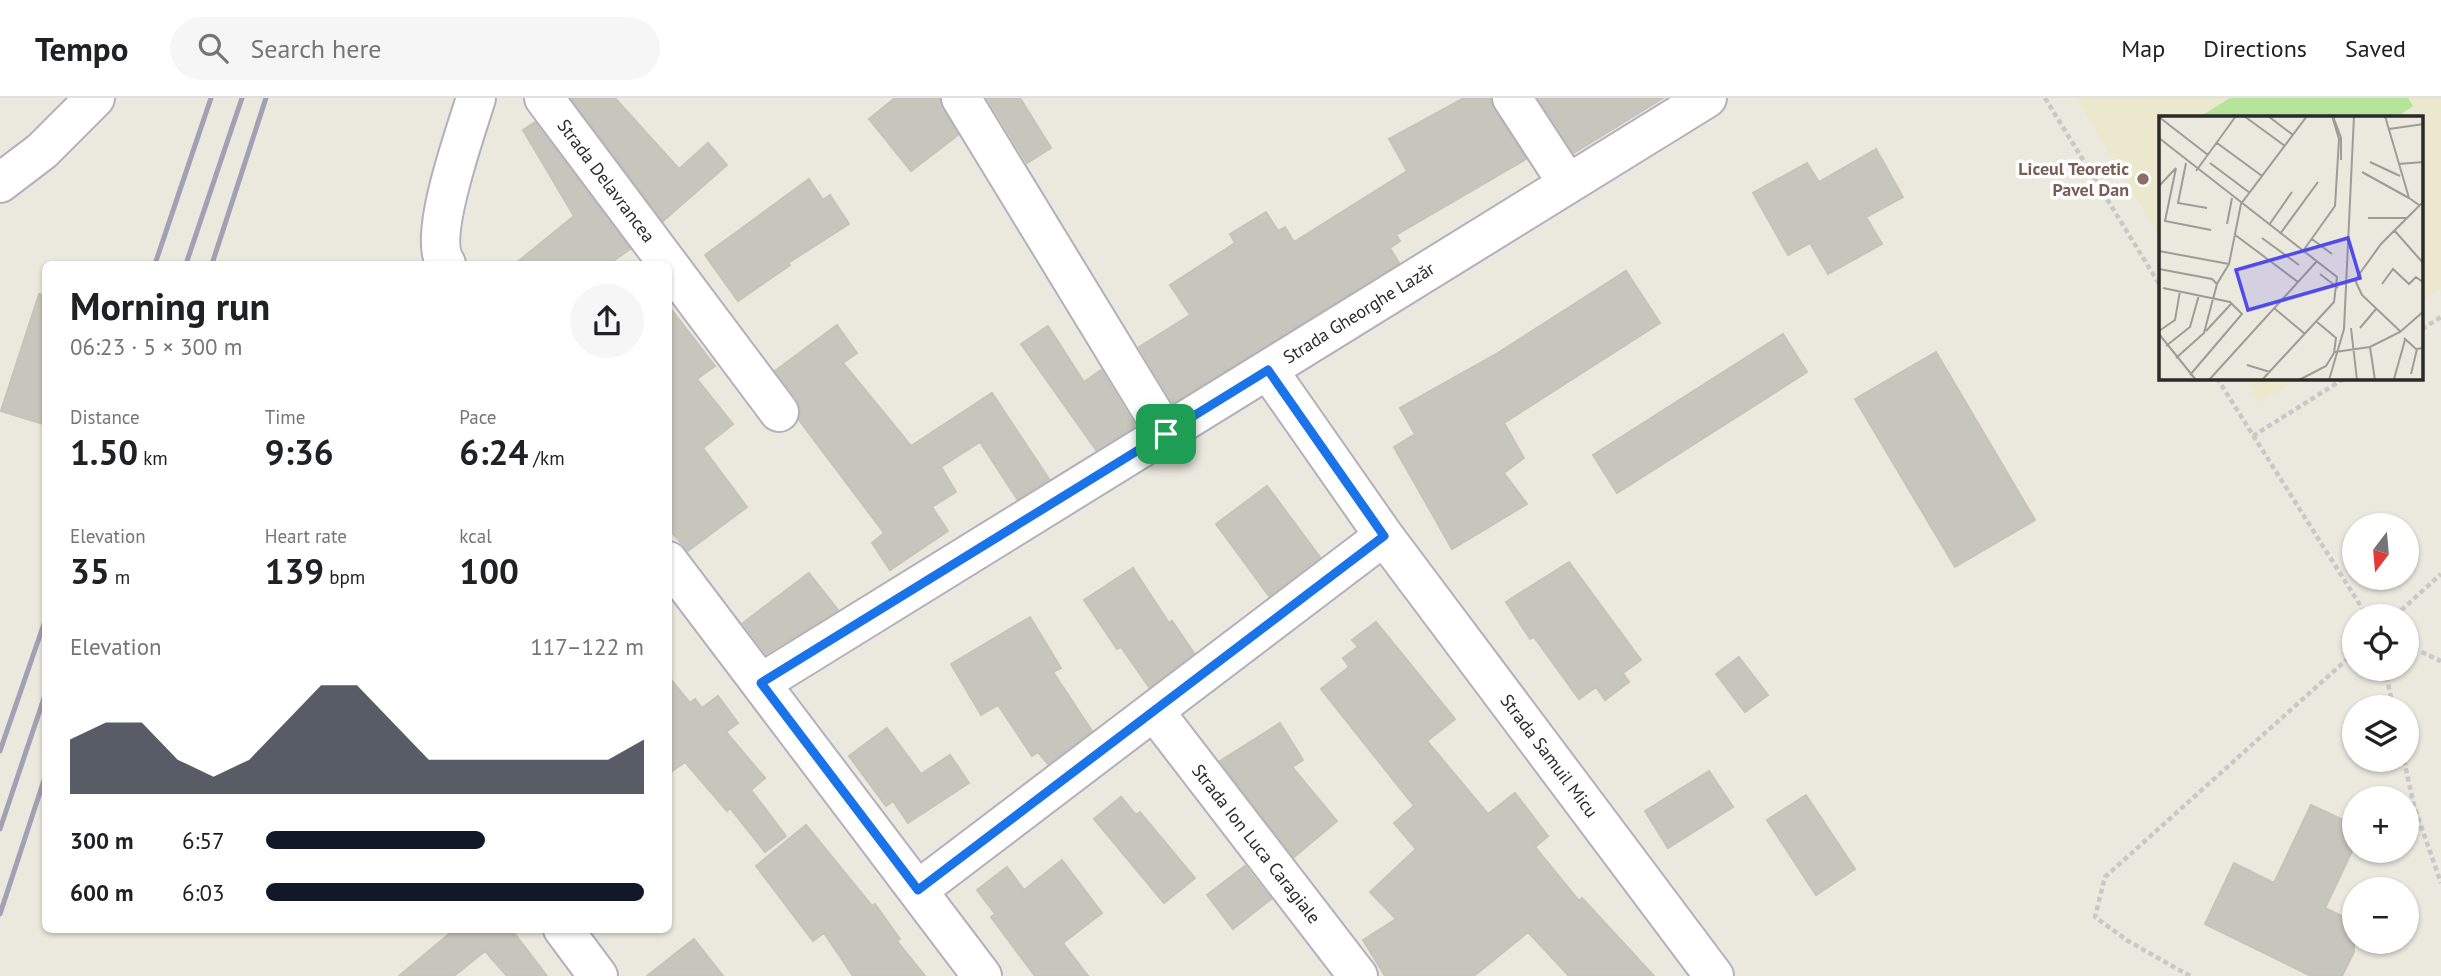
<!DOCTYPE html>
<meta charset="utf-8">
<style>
:root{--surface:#fff;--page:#f6f6f6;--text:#202124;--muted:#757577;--line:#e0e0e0;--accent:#111827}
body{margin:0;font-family:"PT Sans",sans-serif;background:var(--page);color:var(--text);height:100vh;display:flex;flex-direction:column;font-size:26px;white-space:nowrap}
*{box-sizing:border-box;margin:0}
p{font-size:23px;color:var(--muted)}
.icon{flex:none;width:38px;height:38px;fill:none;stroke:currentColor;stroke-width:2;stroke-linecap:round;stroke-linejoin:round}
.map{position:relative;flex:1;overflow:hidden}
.drawer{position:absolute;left:42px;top:163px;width:630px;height:672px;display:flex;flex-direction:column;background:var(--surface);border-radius:10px;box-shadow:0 2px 5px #0004}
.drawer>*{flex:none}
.needle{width:46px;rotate:196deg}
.tools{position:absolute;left:2342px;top:415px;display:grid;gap:14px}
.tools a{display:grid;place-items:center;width:77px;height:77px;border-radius:50%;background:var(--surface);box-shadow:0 2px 5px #0004;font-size:35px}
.pin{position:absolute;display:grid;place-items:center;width:60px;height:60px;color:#fff;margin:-30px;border-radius:14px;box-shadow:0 4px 10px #0006}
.round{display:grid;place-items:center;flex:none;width:74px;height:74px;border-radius:37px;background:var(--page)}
.summary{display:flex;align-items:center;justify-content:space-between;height:119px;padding:0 28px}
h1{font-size:38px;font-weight:600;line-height:52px}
.figures{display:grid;grid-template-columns:repeat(3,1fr);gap:10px;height:119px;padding:7px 28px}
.figures div{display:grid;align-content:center}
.figures b{font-size:35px;font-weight:600}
.figures small{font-size:19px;font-weight:400}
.figures p{font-size:19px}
.chart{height:196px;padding:14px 28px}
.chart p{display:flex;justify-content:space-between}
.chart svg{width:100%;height:126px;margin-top:7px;fill:var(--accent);opacity:.7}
ul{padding:0 28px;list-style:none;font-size:23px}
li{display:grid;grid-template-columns:112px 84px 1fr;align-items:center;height:52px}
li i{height:18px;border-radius:9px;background:var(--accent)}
header{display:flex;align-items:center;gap:42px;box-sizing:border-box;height:98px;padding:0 35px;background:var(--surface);border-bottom:2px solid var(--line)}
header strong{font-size:33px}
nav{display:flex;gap:38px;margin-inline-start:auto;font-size:24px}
.search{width:490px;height:63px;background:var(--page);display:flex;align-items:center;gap:18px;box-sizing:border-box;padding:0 24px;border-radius:38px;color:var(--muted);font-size:26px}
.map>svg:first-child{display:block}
</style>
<header>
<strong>Tempo</strong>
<div class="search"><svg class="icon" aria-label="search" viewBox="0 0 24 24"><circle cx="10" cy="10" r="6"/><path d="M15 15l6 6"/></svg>Search here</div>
<nav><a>Map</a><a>Directions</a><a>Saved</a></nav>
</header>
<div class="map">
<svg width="2441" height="878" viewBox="0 0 2441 878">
<rect width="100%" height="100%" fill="#ebe8de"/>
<path fill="#ebe8ce" d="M 2076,0 L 2441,0 L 2441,191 L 2422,203 L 2422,19 L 2161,19 L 2161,142 Z
M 2244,280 L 2299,280 L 2259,305 Z"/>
<path fill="#b5e49b" d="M 2230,0 L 2408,0 L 2413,8 L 2397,19 L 2201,18 Z"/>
<path fill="#c7c6bc" stroke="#c6c4b7" stroke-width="2" d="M 571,0 L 615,0 L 679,71 L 708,45 L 727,67 L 663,123 Z
M 895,0 L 939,0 L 958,37 L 911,73 L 869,21 Z
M 987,0 L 1020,0 L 1051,50 L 1027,65 Z
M 1464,0 L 1490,0 L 1494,12 L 1526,61 L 1396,137 L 1400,143 L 1390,150 L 1399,165 L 1173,305 L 1139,249 L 1190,217 L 1170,187 L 1235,145 L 1230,136 L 1266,114 L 1278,133 L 1285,129 L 1294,144 L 1407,73 L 1389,41 Z
M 1538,0 L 1663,0 L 1574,55 Z
M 535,24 L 630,151 L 609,166 L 515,166 L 574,118 L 523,32 Z
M 1876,51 L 1903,99 L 1866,119 L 1882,146 L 1828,176 L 1810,145 L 1788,157 L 1753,95 L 1807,65 L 1819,84 Z
M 809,81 L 823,102 L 830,97 L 849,126 L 788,165 L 790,167 L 738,203 L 705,157 Z
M 1626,173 L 1660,225 L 1504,325 L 1524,360 L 1504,375 L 1527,406 L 1452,451 L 1394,349 L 1415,336 L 1400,310 L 1496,256 Z
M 39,196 L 46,197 L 46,327 L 1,313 Z
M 668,207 L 715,268 L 697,281 L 733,326 L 703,350 L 747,409 L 688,453 L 668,430 Z
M 837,227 L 857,255 L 843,265 L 911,348 L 992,295 L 1049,381 L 1017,401 L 980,344 L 941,369 L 956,394 L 932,409 L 948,433 L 890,472 L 872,445 L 884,435 L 799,322 L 801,312 L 797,301 L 775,273 Z
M 1048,228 L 1084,284 L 1101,272 L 1135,328 L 1096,352 L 1021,246 Z
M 1783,236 L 1807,274 L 1617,395 L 1593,357 Z
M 1936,254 L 2035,422 L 1955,469 L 1855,301 Z
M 1267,388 L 1320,459 L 1269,498 L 1216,426 Z
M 1569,464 L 1641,562 L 1623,575 L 1629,584 L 1605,602 L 1596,589 L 1579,601 L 1534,539 L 1530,541 L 1506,504 Z
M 1133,470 L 1169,525 L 1172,523 L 1194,555 L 1149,589 L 1121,549 L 1117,551 L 1084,502 Z
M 809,475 L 838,512 L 766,556 L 743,525 Z
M 1030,519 L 1061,570 L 1053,574 L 1092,633 L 1048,666 L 1038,654 L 1032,658 L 998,607 L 981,617 L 951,566 Z
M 1376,524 L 1455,621 L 1427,643 L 1488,716 L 1515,695 L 1548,738 L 1535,749 L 1579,803 L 1582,800 L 1654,878 L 1569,878 L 1528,834 L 1474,878 L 1385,878 L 1363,842 L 1396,821 L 1370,794 L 1416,751 L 1394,725 L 1414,708 L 1321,591 L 1349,569 L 1343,560 L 1358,549 L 1352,542 Z
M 1739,559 L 1768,597 L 1745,614 L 1716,576 Z
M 668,578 L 690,605 L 695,601 L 702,610 L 718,598 L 738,625 L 726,634 L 765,680 L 751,692 L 786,738 L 765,754 L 730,710 L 727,713 L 685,664 L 668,676 Z
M 1280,625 L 1303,662 L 1292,669 L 1337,723 L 1294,759 L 1220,663 Z
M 887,630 L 921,676 L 950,657 L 969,685 L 908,725 L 893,703 L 886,708 L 849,658 Z
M 1709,673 L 1733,709 L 1668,750 L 1645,713 Z
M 1806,697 L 1855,771 L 1816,797 L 1767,722 Z
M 1121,699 L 1136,717 L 1140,714 L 1195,780 L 1164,805 L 1094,721 Z
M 2311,707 L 2354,727 L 2354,749 L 2325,810 L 2354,824 L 2354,854 L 2342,878 L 2311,878 L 2205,826 L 2234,765 L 2274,785 Z
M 806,727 L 872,808 L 875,806 L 900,841 L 897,843 L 925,878 L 853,878 L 824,835 L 813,843 L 756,768 Z
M 1062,762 L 1102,815 L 1063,845 L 1088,878 L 1035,878 L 991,819 L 995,816 L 977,792 L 1007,769 L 1024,792 Z
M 1245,768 L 1271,801 L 1233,831 L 1207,797 Z
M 455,831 L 511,831 L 547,878 L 507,878 L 485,853 L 454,878 L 399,878 Z
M 694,841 L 723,878 L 647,878 Z"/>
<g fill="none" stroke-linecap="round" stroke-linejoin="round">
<defs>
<path id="minor" d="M 544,0 L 779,314
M 961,0 L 1166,336
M 1512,0 L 1568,86
M 0,85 L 42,53 L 95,0
M 446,166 C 427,138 466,34 476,0
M 1268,272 L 1384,438 L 1714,878
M 668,463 L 982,878
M 761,585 L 1707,0
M 1154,613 L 1358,878
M 918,792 L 1384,438
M 563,831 L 598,878"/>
</defs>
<use href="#minor" stroke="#b1b1bd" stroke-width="42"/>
<path stroke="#c8c8c8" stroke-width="4.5" stroke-dasharray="5 3.5" stroke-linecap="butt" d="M 2045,0 L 2161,189
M 2422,231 L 2441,219
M 2217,280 L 2367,518
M 2253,338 L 2345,280
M 2395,518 L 2441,476
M 2406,547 L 2441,563
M 2385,570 L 2393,609
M 2404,662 L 2414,708 L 2441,785
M 2190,878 L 2128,843 L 2095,819 L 2105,779 L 2354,555"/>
<use href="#minor" stroke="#fff" stroke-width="38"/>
<path stroke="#a2a1b3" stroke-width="5" d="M 155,166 L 211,0
M 186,166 L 242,0
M 212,166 L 266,0
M 0,653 L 46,520
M 0,731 L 46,594
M 0,816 L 46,676"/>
</g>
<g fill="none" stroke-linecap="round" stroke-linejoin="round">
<defs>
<path id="route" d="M 1268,272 L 1384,438 L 918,792 L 761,585 Z"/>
</defs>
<use href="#route" stroke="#fff" stroke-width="14"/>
<use href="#route" stroke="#1a73e8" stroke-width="9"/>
</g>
<circle fill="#8d6e63" stroke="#fff" stroke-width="2.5" cx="2143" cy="81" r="7"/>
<g text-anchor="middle" stroke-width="7" stroke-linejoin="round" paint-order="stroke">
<g font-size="18" font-weight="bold" fill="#785e54" stroke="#fff" text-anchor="end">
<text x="2129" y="77">Liceul Teoretic<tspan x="2129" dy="21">Pavel Dan</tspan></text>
</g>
<g font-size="18" fill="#2a2a2a" stroke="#fff">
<text transform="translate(606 83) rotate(53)" y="6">Strada Delavrancea</text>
<text transform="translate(1359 215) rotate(-32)" y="6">Strada Gheorghe Lazăr</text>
<text transform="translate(1549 658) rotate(53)" y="6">Strada Samuil Micu</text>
<text transform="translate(1256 746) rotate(52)" y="6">Strada Ion Luca Caragiale</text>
</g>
</g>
<g transform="translate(2159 18)">
<rect width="264" height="264" fill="#ebe8de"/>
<path fill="none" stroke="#9e9c96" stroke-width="2" d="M 85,0 L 126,30M 109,0 L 134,19M 174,0 L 182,22 L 182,44M 226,0 L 250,82 L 260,89M 0,1 L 49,39M 230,13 L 265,8M 0,22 L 178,161 L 175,186 L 103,264M 58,27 L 103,60M 211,46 L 241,60M 27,47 L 19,87 L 48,92M 51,47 L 91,77M 239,48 L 265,46M 17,52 L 6,105 L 52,114M 37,55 L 77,0M 203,56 L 250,82M 0,70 L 17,52M 209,102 L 248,102M 68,108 L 73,82M 110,109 L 133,76M 235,114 L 265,148M 75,118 L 139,166M 121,118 L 159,66M 103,122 L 140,149M 153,123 L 173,138M 0,135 L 70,148M 144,135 L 176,90 L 180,23 L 173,0M 0,153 L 53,163 L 58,168M 161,158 L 179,172M 223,168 L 234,153 L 250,168 L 257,161 L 265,167M 4,172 L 71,186 L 83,198 L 31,259M 115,192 L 146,218M 192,212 L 198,264M 201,212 L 217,193M 0,215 L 16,204 L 21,175M 47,215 L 72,188M 242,216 L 203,179 L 196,164 L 222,128 L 265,85M 0,218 L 37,264M 245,222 L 257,233 L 265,232M 7,230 L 31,211 L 40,179M 211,231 L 216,264M 176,236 L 211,231 L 241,216 L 265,195M 17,242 L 45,217 L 58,168 L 70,148 L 82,88 L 148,0M 88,249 L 111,256M 252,258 L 258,233M 235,263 L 246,224M 50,264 L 158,145M 140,264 L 167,250 L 175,237 L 177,222 L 158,206M 170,264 L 185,213 L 195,0"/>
<path fill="#514beb" fill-opacity="0.15" stroke="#514beb" stroke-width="3.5" d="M 189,122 L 201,162 L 89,194 L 77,154 Z"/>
<rect width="264" height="264" fill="none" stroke="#2a2a2a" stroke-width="3.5"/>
</g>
</svg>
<div class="tools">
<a><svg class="needle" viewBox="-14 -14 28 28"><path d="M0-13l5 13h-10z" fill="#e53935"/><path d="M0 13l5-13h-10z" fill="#757577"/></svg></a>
<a><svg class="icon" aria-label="locate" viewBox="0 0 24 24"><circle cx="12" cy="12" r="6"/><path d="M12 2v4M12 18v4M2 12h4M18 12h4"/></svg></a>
<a><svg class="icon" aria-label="layers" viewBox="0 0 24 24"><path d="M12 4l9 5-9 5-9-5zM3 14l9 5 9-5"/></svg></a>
<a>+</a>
<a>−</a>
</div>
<div class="pin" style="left:1166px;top:336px;background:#1e9e55"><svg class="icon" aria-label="arrive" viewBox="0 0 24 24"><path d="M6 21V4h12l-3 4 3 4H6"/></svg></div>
<section class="drawer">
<div class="summary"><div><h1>Morning run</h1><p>06:23 · 5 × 300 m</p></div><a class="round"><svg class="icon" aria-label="share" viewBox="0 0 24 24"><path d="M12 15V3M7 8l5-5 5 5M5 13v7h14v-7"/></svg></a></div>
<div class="figures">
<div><p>Distance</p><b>1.50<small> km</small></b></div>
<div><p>Time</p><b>9:36</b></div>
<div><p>Pace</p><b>6:24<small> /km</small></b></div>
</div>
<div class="figures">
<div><p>Elevation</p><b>35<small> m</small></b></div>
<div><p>Heart rate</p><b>139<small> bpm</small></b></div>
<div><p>kcal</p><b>100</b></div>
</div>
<div class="chart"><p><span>Elevation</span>117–122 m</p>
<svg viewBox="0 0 160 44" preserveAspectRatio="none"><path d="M0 44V25L10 19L20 19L30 32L40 38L50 32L60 19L70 6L80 6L90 19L100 32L110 32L120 32L130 32L140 32L150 32L160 25V44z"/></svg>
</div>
<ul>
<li><b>300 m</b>6:57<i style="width:58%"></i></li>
<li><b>600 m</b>6:03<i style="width:100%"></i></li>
</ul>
</section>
</div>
